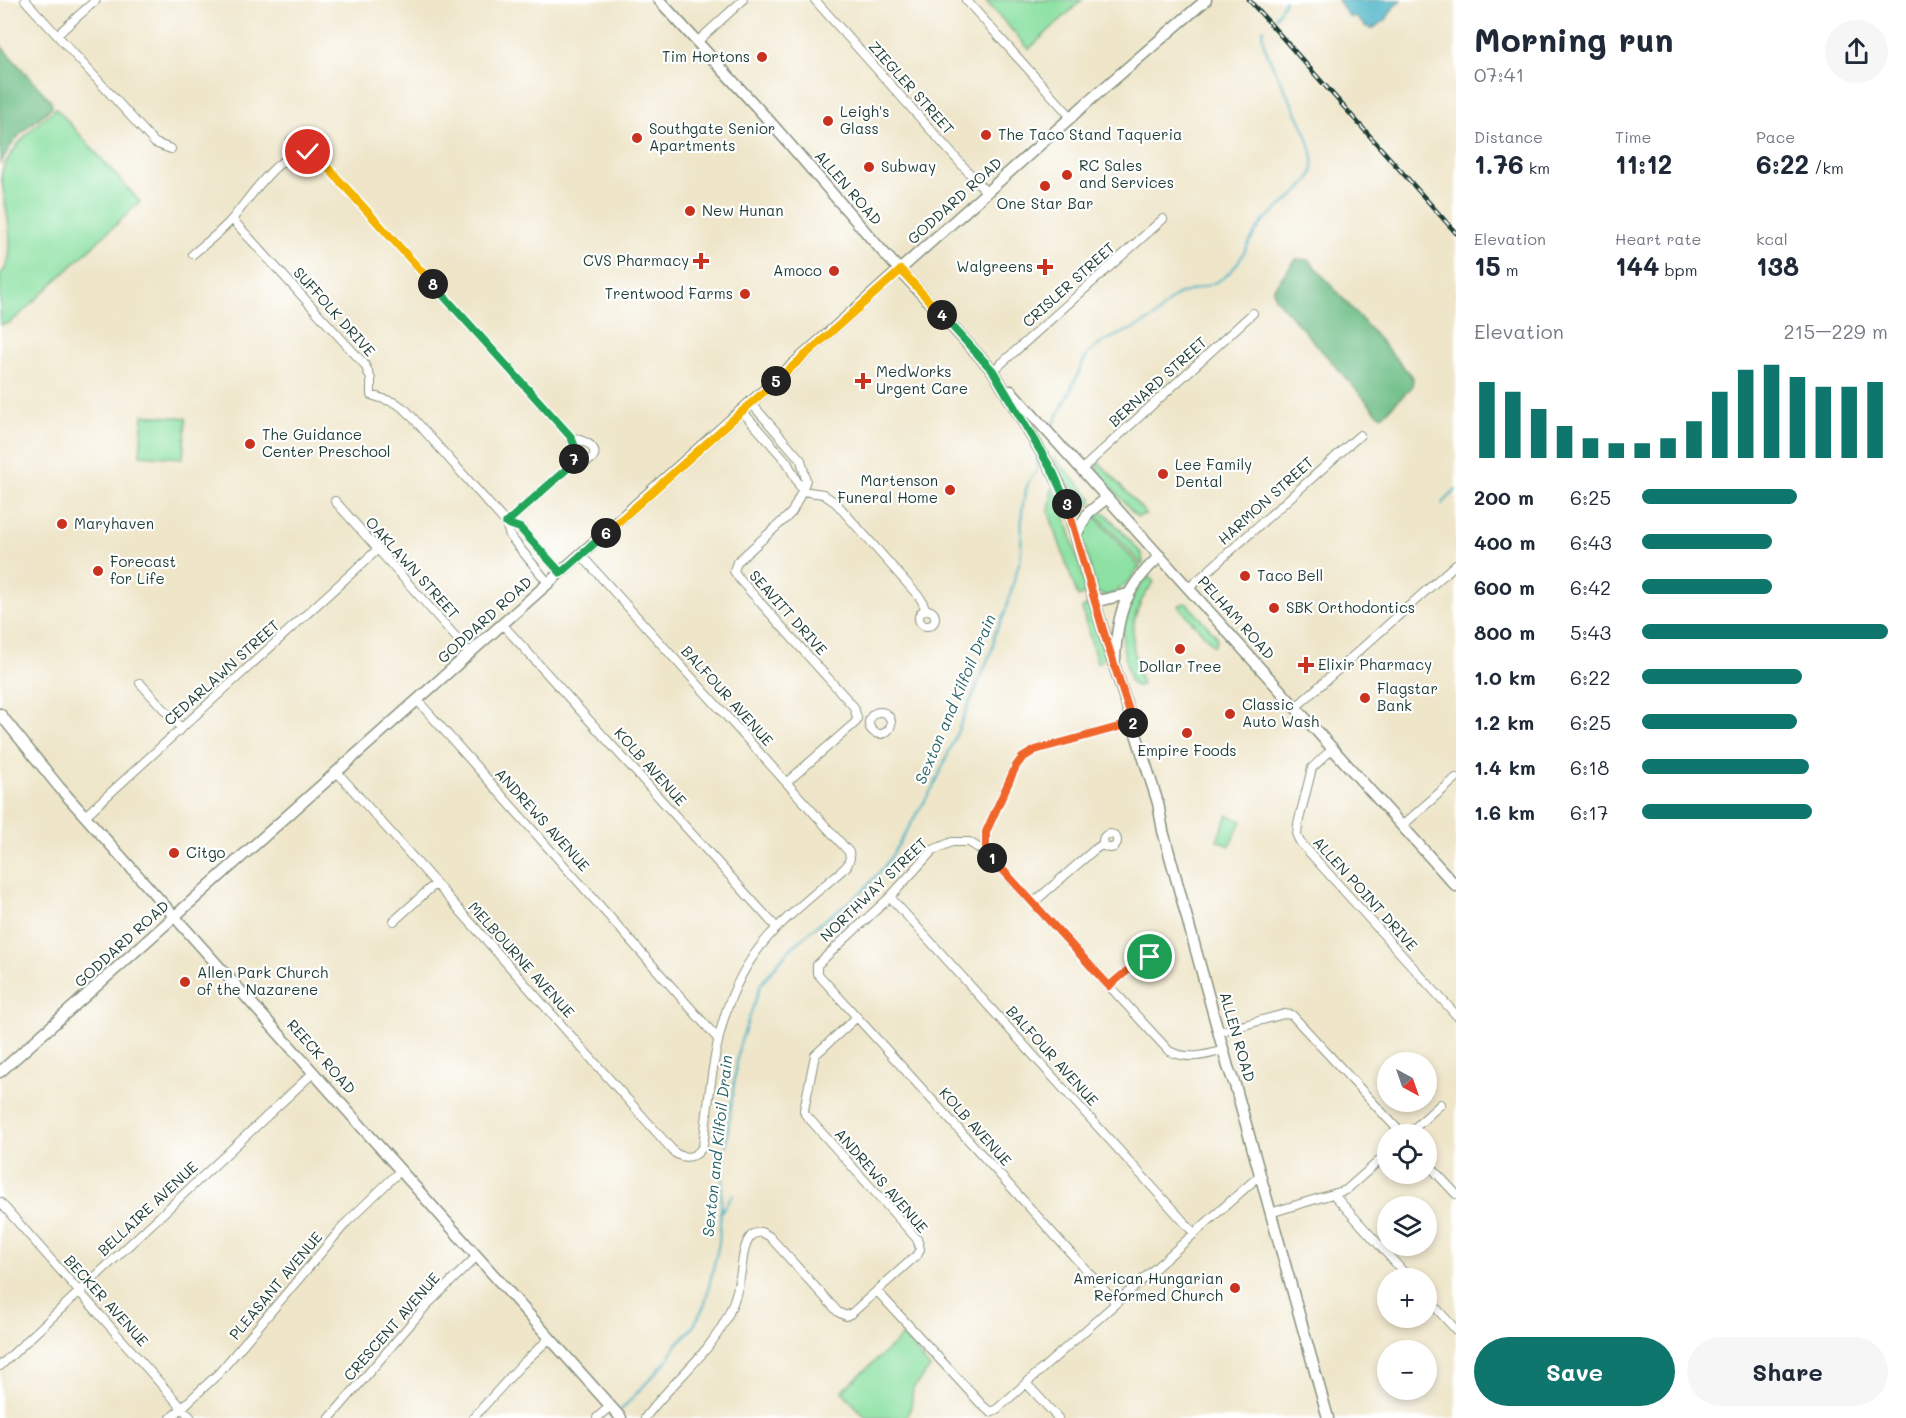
<!DOCTYPE html>
<meta charset="utf-8">
<style>
:root{--surface:#fff;--page:#f6f6f7;--text:#1f2937;--muted:#747a83;--accent:#0f766e}
body{margin:0;font-family:Mali,sans-serif;background:var(--page);color:var(--text);height:100vh;display:flex;flex-direction:column;font-size:22px;white-space:nowrap}
*{box-sizing:border-box;margin:0}
p{font-size:20px;color:var(--muted)}
.icon{flex:none;width:33px;height:33px;fill:none;stroke:currentColor;stroke-width:2;stroke-linecap:round;stroke-linejoin:round}
.map{position:relative;flex:1;overflow:hidden}
.panel{display:flex;flex-direction:column;background:var(--surface);width:450px}
.panel>*{flex:none}
.needle{width:39px;rotate:140deg}
.controls{position:absolute;left:1377px;top:1052px;display:grid;gap:12px}
.controls a{display:grid;place-items:center;width:60px;height:60px;border-radius:50%;background:var(--surface);box-shadow:0 3px 9px #0003;font-size:30px}
.pin{position:absolute;display:grid;place-items:center;width:51px;height:51px;color:#fff;margin:-26px;border:3px solid #fff;border-radius:50%;box-shadow:0 2px 6px #0007}
.km{position:absolute;width:30px;height:30px;margin:-15px;border-radius:50%;background:#222;color:#fff;font-size:16px;line-height:30px;text-align:center}
.round{display:grid;place-items:center;flex:none;width:63px;height:63px;border-radius:32px;background:var(--page)}
.headline{display:flex;align-items:center;justify-content:space-between;height:102px;padding:0 18px}
h1{font-size:33px;font-weight:800;line-height:45px}
.stats{display:grid;grid-template-columns:repeat(3,1fr);gap:9px;height:102px;padding:6px 18px}
.stats div{display:grid;align-content:center}
.stats b{font-size:26px;font-weight:800}
.stats small{font-size:16px;font-weight:400}
.stats p{font-size:16px}
.chart{height:168px;padding:12px 18px}
.chart p{display:flex;justify-content:space-between}
.chart svg{width:100%;height:108px;margin-top:6px;stroke:var(--accent);stroke-width:6}
.primary-button{display:flex;gap:12px;margin-top:auto;padding:12px 18px}
.primary-button a{flex:1;height:69px;border-radius:36px;background:var(--accent);color:#fff;font-size:24px;font-weight:800;line-height:69px;text-align:center}
.primary-button a+a{background:var(--page);color:var(--text)}
ul{padding:0 18px;list-style:none;font-size:20px}
li{display:grid;grid-template-columns:96px 72px 1fr;align-items:center;height:45px}
li i{height:15px;border-radius:8px;background:var(--accent)}
main{display:flex;flex:1;min-height:0}
.map>svg:first-child{display:block}
</style>
<main>
<div class="map">
<svg width="1456" height="1418" viewBox="0 0 1456 1418">
<rect width="100%" height="100%" fill="#fff"/>
<filter id="ink" filterUnits="userSpaceOnUse"><feTurbulence type="fractalNoise" baseFrequency=".0167" numOctaves="2"/><feDisplacementMap in="SourceGraphic" scale="12" xChannelSelector="R" yChannelSelector="G"/><feConvolveMatrix kernelMatrix="1 2 1 2 8 2 1 2 1" color-interpolation-filters="sRGB"/></filter>
<filter id="wash" filterUnits="userSpaceOnUse"><feTurbulence type="fractalNoise" baseFrequency=".008" numOctaves="4" result="noise"/><feDisplacementMap in="SourceGraphic" scale="24" xChannelSelector="R" yChannelSelector="G"/><feGaussianBlur stdDeviation="1.35" result="paint"/><feColorMatrix in="noise" values="0 0 0 0 0 0 0 0 0 0 0 0 0 0 0 0 0 1.4 0 .05"/><feComposite in="paint" operator="in"/></filter>
<g filter="url(#wash)">
<rect width="100%" height="100%" fill="#efe6ca"/>
<path fill="#8ce1a3" stroke="#568f6c" stroke-width="1.5" d="M 985,0 L 1082,0 L 1029,49 Z
M 56,108 L 140,202 L 16,318 L 9,323 L 0,325 L 0,274 C 18,261 7,214 4,194 C 3,187 0,177 2,171 C 13,145 35,125 56,108 Z
M 143,415 L 186,418 L 183,458 L 140,455 Z
M 1053,457 L 1092,498 L 1092,503 L 1089,506 L 1067,482 L 1063,482 Z
M 1099,462 L 1146,514 L 1137,517 L 1098,472 L 1097,465 Z
M 1052,488 L 1056,488 L 1059,495 L 1086,588 L 1083,595 L 1078,597 L 1049,513 Z
M 1101,512 L 1106,514 L 1142,554 L 1143,563 L 1142,565 L 1095,513 Z
M 1093,514 L 1140,567 C 1130,578 1115,603 1097,592 L 1082,536 Z
M 1148,576 L 1154,582 C 1125,618 1131,643 1142,685 L 1136,686 L 1131,683 C 1118,638 1117,613 1148,576 Z
M 1184,603 L 1187,604 L 1216,635 L 1217,640 L 1214,646 L 1178,606 Z
M 1087,605 L 1092,608 L 1105,655 L 1102,661 L 1097,663 L 1082,609 Z
M 1228,815 L 1242,821 L 1229,846 L 1217,840 Z
M 903,1336 L 930,1368 L 913,1388 L 911,1407 L 906,1418 L 866,1418 L 842,1391 Z"/>
<path fill="#71bf89" stroke="#487e5e" stroke-width="1.5" d="M 0,45 L 51,101 L 52,106 C 45,114 38,119 30,125 C 17,136 7,149 0,164 Z
M 1296,259 L 1309,260 L 1413,378 L 1412,387 L 1382,416 L 1376,412 L 1275,298 L 1273,289 Z"/>
<path fill="#47b2c5" stroke="#33787c" stroke-width="1.5" d="M 1338,0 L 1401,0 L 1393,8 L 1386,20 L 1372,29 L 1365,26 L 1356,17 L 1349,17 Z"/>
<g fill="none" stroke-linecap="round" stroke-linejoin="round">
<path stroke="#47b2c5" stroke-width="2" d="M 1276,17 L 1285,0
M 1051,429 C 1059,413 1068,397 1075,380 C 1080,371 1082,360 1090,352 C 1108,335 1133,332 1153,318 C 1163,311 1169,298 1180,294 C 1194,289 1210,287 1223,278 C 1244,263 1248,237 1265,220 C 1280,205 1301,194 1311,176 C 1328,142 1251,50 1264,28
M 1442,504 L 1456,490
M 720,1213 L 733,1195
M 620,1411 L 667,1361 L 677,1344 L 693,1327 L 705,1304 L 719,1243 L 723,1167 L 739,1047 L 761,984 L 788,951 L 814,928 L 863,891 L 888,862 L 936,782 L 986,664 L 993,647 L 994,635 L 1005,613 L 1021,556 L 1022,510 L 1025,492 L 1029,481 L 1037,471 L 1037,456"/>
</g>
</g>
<g filter="url(#ink)">
<g fill="none" stroke-linecap="round" stroke-linejoin="round">
<defs>
<path id="minor" d="M 25,0 L 155,143 L 171,149
M 815,0 L 987,193
M 966,0 L 1072,118
M 57,35 L 96,0
M 697,42 L 743,0
M 289,156 L 291,140 L 301,133 L 311,138 L 316,155
M 232,219 L 365,365 L 371,379 L 371,395 L 396,403 L 407,411 L 506,523 L 510,536 L 549,584
M 193,254 C 206,243 221,232 232,219 C 249,200 289,133 319,158 L 571,437 L 575,453 L 569,467 L 506,523
M 993,371 L 1163,219
M 742,411 L 787,462 L 802,491 L 806,480 L 801,460 L 751,403
M 569,467 C 578,466 605,459 590,445 C 585,441 577,439 571,437
M 1081,470 L 1253,313
M 335,501 L 470,653
M 506,523 L 520,528 L 561,573
M 1189,588 L 1360,435
M919 618a8 8 0 1 1 16 0a8 8 0 1 1-16 0Z
M 503,625 L 777,928
M 140,683 L 181,728
M 418,701 L 718,1039
M 1295,708 L 1456,564
M869 723a11 11 0 1 1 22 0a11 11 0 1 1-22 0Z
M 857,718 L 854,707 L 740,580 L 734,571 L 737,562 L 786,518 L 792,512 L 802,491 L 823,494 L 836,503 L 921,599 L 926,610
M 1332,749 L 1312,768 L 1298,824 L 1297,836 L 1300,842 L 1456,1015
M 337,772 L 675,1153 C 686,1160 697,1157 703,1146 C 713,1070 715,996 769,936 C 792,911 821,889 847,866 L 850,858 L 849,852 L 581,555
M 787,782 L 856,722 L 857,718
M 85,816 L 377,550
M 1402,826 L 1456,778
M1103 841a7 7 0 1 1 14 0a7 7 0 1 1-14 0Z
M 988,853 L 985,843 L 986,832 L 1015,767 L 1022,758 L 1035,750 L 1134,723
M 890,897 L 1194,1233
M 1033,903 L 1094,850 L 1103,844
M 394,921 L 435,884
M1132 958a9 9 0 1 1 18 0a9 9 0 1 1-18 0Z
M 1109,986 L 1134,965
M 1219,1032 L 1284,1014 L 1292,1015 L 1402,1134
M 1408,1134 L 1441,1104
M 1426,1162 L 1456,1194
M 1334,1195 L 1409,1278
M 0,1202 L 191,1418
M 1270,1213 L 1346,1190 L 1388,1153
M 877,1291 L 982,1405 L 990,1412 L 997,1409 L 1260,1175
M 1426,1297 L 1456,1330
M 1116,1303 L 817,973 L 817,965 L 890,897 L 933,850 L 952,842 L 969,842 L 988,854 L 1169,1051 C 1188,1060 1204,1056 1224,1050
M 0,1366 L 314,1072
M 1026,1383 L 1058,1418
M 171,1418 L 218,1374 L 347,1222 L 401,1170
M 330,1418 L 426,1306 L 477,1256
M 473,1418 L 521,1365 L 550,1338
M 597,1418 L 610,1406
M 645,1418 C 672,1381 710,1355 729,1313 C 734,1302 738,1289 740,1277 C 743,1264 742,1244 753,1234 L 761,1232 L 769,1236 L 838,1312 L 846,1316 L 852,1313 L 918,1254 L 920,1249 L 917,1239 L 805,1114 L 804,1110 L 815,1055 L 857,1017"/>
<path id="tertiary" d="M 0,714 L 59,787 L 621,1418"/>
<path id="secondary" d="M 659,0 L 772,124 L 883,252 L 993,371 L 1054,474 L 1063,492 L 1103,630 L 1158,803 L 1163,831 L 1228,1067 L 1235,1085 L 1328,1418
M 1011,391 L 1456,886
M 1076,535 L 1088,513 L 1107,498
M 1094,599 L 1102,600 L 1128,594
M 1115,659 C 1117,613 1125,588 1160,556
M 0,1072 L 1089,101 L 1206,0"/>
</defs>
<use href="#minor" stroke="#87927f" stroke-width="10"/>
<use href="#tertiary" stroke="#87927f" stroke-width="13"/>
<use href="#secondary" stroke="#87927f" stroke-width="13"/>
<use href="#minor" stroke="#fff" stroke-width="8"/>
<use href="#tertiary" stroke="#fff" stroke-width="10"/>
<use href="#secondary" stroke="#fff" stroke-width="10"/>
<defs>
<path id="rail" d="M 1249,0 L 1456,233"/>
</defs>
<use href="#rail" stroke="#1f3d34" stroke-width="4.5"/>
<use href="#rail" stroke="#fff" stroke-width="2" stroke-dasharray="7" stroke-linecap="butt"/>
</g>
</g>
<g fill="none" stroke-linecap="round" stroke-linejoin="round" filter="url(#ink)">
<defs>
<path id="split-1" d="M 992,858 L 1109,986 L 1134,965 L 1140,967 L 1146,966 L 1150,957"/>
<path id="split-2" d="M 992,858 L 986,848 L 986,832 L 1016,766 L 1022,758 L 1035,750 L 1133,723"/>
<path id="split-3" d="M 1067,504 L 1103,630 L 1133,723"/>
<path id="split-4" d="M 942,315 L 993,371 L 1054,474 L 1067,504"/>
<path id="split-5" d="M 776,381 L 901,270 L 942,315"/>
<path id="split-6" d="M 606,533 L 776,381"/>
<path id="split-7" d="M 574,459 L 569,467 L 506,523 L 520,528 L 561,573 L 606,533"/>
<path id="split-8" d="M 433,284 L 571,437 L 575,447 L 574,459"/>
<path id="split-9" d="M 308,152 L 319,158 L 433,284"/>
</defs>
<use href="#split-1" stroke="#fff" stroke-width="12"/>
<use href="#split-2" stroke="#fff" stroke-width="12"/>
<use href="#split-3" stroke="#fff" stroke-width="12"/>
<use href="#split-4" stroke="#fff" stroke-width="12"/>
<use href="#split-5" stroke="#fff" stroke-width="12"/>
<use href="#split-6" stroke="#fff" stroke-width="12"/>
<use href="#split-7" stroke="#fff" stroke-width="12"/>
<use href="#split-8" stroke="#fff" stroke-width="12"/>
<use href="#split-9" stroke="#fff" stroke-width="12"/>
<use href="#split-1" stroke="#f0652b" stroke-width="8"/>
<use href="#split-2" stroke="#f0652b" stroke-width="8"/>
<use href="#split-3" stroke="#f0652b" stroke-width="8"/>
<use href="#split-4" stroke="#22a559" stroke-width="8"/>
<use href="#split-5" stroke="#f5b400" stroke-width="8"/>
<use href="#split-6" stroke="#f5b400" stroke-width="8"/>
<use href="#split-7" stroke="#22a559" stroke-width="8"/>
<use href="#split-8" stroke="#22a559" stroke-width="8"/>
<use href="#split-9" stroke="#f5b400" stroke-width="8"/>
</g>
<g fill="#c8321e" stroke="#fff" stroke-width="2">
<circle cx="762" cy="57" r="6"/>
<circle cx="828" cy="121" r="6"/>
<circle cx="986" cy="135" r="6"/>
<circle cx="637" cy="138" r="6"/>
<circle cx="869" cy="167" r="6"/>
<circle cx="1067" cy="175" r="6"/>
<circle cx="1045" cy="186" r="6"/>
<circle cx="690" cy="211" r="6"/>
<path d="M698 252h6v6h6v6h-6v6h-6v-6h-6v-6h6z"/>
<path d="M1042 258h6v6h6v6h-6v6h-6v-6h-6v-6h6z"/>
<circle cx="834" cy="271" r="6"/>
<circle cx="745" cy="294" r="6"/>
<path d="M860 372h6v6h6v6h-6v6h-6v-6h-6v-6h6z"/>
<circle cx="250" cy="444" r="6"/>
<circle cx="1163" cy="474" r="6"/>
<circle cx="950" cy="490" r="6"/>
<circle cx="62" cy="524" r="6"/>
<circle cx="98" cy="571" r="6"/>
<circle cx="1245" cy="576" r="6"/>
<circle cx="1274" cy="608" r="6"/>
<circle cx="1180" cy="649" r="6"/>
<path d="M1303 656h6v6h6v6h-6v6h-6v-6h-6v-6h6z"/>
<circle cx="1365" cy="698" r="6"/>
<circle cx="1230" cy="714" r="6"/>
<circle cx="1187" cy="733" r="6"/>
<circle cx="174" cy="853" r="6"/>
<circle cx="185" cy="982" r="6"/>
<circle cx="1235" cy="1288" r="6"/>
</g>
<g text-anchor="middle" stroke-width="4.5" stroke-linejoin="round" paint-order="stroke">
<g font-size="15" fill="#1f3d34" stroke="#fff" text-anchor="start">
<text x="750" y="62" text-anchor="end">Tim Hortons</text>
<text x="840" y="117">Leigh's<tspan x="840" dy="17">Glass</tspan></text>
<text x="649" y="134">Southgate Senior<tspan x="649" dy="17">Apartments</tspan></text>
<text x="998" y="140">The Taco Stand Taqueria</text>
<text x="1079" y="171">RC Sales<tspan x="1079" dy="17">and Services</tspan></text>
<text x="881" y="172">Subway</text>
<text x="1045" y="209" text-anchor="middle">One Star Bar</text>
<text x="702" y="216">New Hunan</text>
<text x="689" y="266" text-anchor="end">CVS Pharmacy</text>
<text x="1033" y="272" text-anchor="end">Walgreens</text>
<text x="822" y="276" text-anchor="end">Amoco</text>
<text x="733" y="299" text-anchor="end">Trentwood Farms</text>
<text x="876" y="377">MedWorks<tspan x="876" dy="17">Urgent Care</tspan></text>
<text x="262" y="440">The Guidance<tspan x="262" dy="17">Center Preschool</tspan></text>
<text x="1175" y="470">Lee Family<tspan x="1175" dy="17">Dental</tspan></text>
<text x="938" y="486" text-anchor="end">Martenson<tspan x="938" dy="17">Funeral Home</tspan></text>
<text x="74" y="529">Maryhaven</text>
<text x="110" y="567">Forecast<tspan x="110" dy="17">for Life</tspan></text>
<text x="1257" y="581">Taco Bell</text>
<text x="1286" y="613">SBK Orthodontics</text>
<text x="1318" y="670">Elixir Pharmacy</text>
<text x="1180" y="672" text-anchor="middle">Dollar Tree</text>
<text x="1377" y="694">Flagstar<tspan x="1377" dy="17">Bank</tspan></text>
<text x="1242" y="710">Classic<tspan x="1242" dy="17">Auto Wash</tspan></text>
<text x="1187" y="756" text-anchor="middle">Empire Foods</text>
<text x="186" y="858">Citgo</text>
<text x="197" y="978">Allen Park Church<tspan x="197" dy="17">of the Nazarene</tspan></text>
<text x="1223" y="1284" text-anchor="end">American Hungarian<tspan x="1223" dy="17">Reformed Church</tspan></text>
</g>
<g font-size="15" fill="#1f3d34" stroke="#fff">
<text transform="translate(911 88) rotate(48)" y="5">ZIEGLER STREET</text>
<text transform="translate(848 188) rotate(49)" y="5">ALLEN ROAD</text>
<text transform="translate(955 201) rotate(-42)" y="5">GODDARD ROAD</text>
<text transform="translate(1069 285) rotate(-42)" y="5">CRISLER STREET</text>
<text transform="translate(334 312) rotate(48)" y="5">SUFFOLK DRIVE</text>
<text transform="translate(1158 382) rotate(-42)" y="5">BERNARD STREET</text>
<text transform="translate(1266 501) rotate(-42)" y="5">HARMON STREET</text>
<text transform="translate(412 568) rotate(48)" y="5">OAKLAWN STREET</text>
<text transform="translate(788 613) rotate(48)" y="5">SEAVITT DRIVE</text>
<text transform="translate(1236 618) rotate(48)" y="5">PELHAM ROAD</text>
<text transform="translate(485 620) rotate(-42)" y="5">GODDARD ROAD</text>
<text transform="translate(222 673) rotate(-42)" y="5">CEDARLAWN STREET</text>
<text transform="translate(727 696) rotate(48)" y="5">BALFOUR AVENUE</text>
<text transform="translate(650 767) rotate(48)" y="5">KOLB AVENUE</text>
<text transform="translate(542 820) rotate(48)" y="5">ANDREWS AVENUE</text>
<text transform="translate(874 890) rotate(-44)" y="5">NORTHWAY STREET</text>
<text transform="translate(1365 894) rotate(48)" y="5">ALLEN POINT DRIVE</text>
<text transform="translate(122 944) rotate(-42)" y="5">GODDARD ROAD</text>
<text transform="translate(521 960) rotate(48)" y="5">MELBOURNE AVENUE</text>
<text transform="translate(1237 1037) rotate(74)" y="5">ALLEN ROAD</text>
<text transform="translate(1052 1056) rotate(48)" y="5">BALFOUR AVENUE</text>
<text transform="translate(321 1057) rotate(48)" y="5">REECK ROAD</text>
<text transform="translate(975 1127) rotate(48)" y="5">KOLB AVENUE</text>
<text transform="translate(881 1181) rotate(49)" y="5">ANDREWS AVENUE</text>
<text transform="translate(148 1209) rotate(-43)" y="5">BELLAIRE AVENUE</text>
<text transform="translate(276 1286) rotate(-50)" y="5">PLEASANT AVENUE</text>
<text transform="translate(106 1301) rotate(48)" y="5">BECKER AVENUE</text>
<text transform="translate(392 1327) rotate(-49)" y="5">CRESCENT AVENUE</text>
</g>
<g font-size="16" font-style="italic" fill="#2d6667" stroke="#fff">
<text transform="translate(955 699) rotate(-67)" y="6">Sexton and Kilfoil Drain</text>
<text transform="translate(717 1146) rotate(-84)" y="6">Sexton and Kilfoil Drain</text>
</g>
</g>
</svg>
<div class="controls">
<a><svg class="needle" viewBox="-14 -14 28 28"><path d="M0-13l5 13h-10z" fill="#e53935"/><path d="M0 13l5-13h-10z" fill="#747a83"/></svg></a>
<a><svg class="icon" aria-label="locate" viewBox="0 0 24 24"><circle cx="12" cy="12" r="6"/><path d="M12 2v4M12 18v4M2 12h4M18 12h4"/></svg></a>
<a><svg class="icon" aria-label="layers" viewBox="0 0 24 24"><path d="M12 4l9 5-9 5-9-5zM3 14l9 5 9-5"/></svg></a>
<a>+</a>
<a>−</a>
</div>
<div class="pin" style="left:1150px;top:957px;background:#1e9e55"><svg class="icon" aria-label="arrive" viewBox="0 0 24 24"><path d="M6 21V4h12l-3 4 3 4H6"/></svg></div>
<div class="pin" style="left:308px;top:152px;background:#d93025"><svg class="icon" aria-label="check" viewBox="0 0 24 24"><path d="M5 12l5 5 9-10"/></svg></div>
<b class="km" style="left:992px;top:858px">1</b>
<b class="km" style="left:1133px;top:723px">2</b>
<b class="km" style="left:1067px;top:504px">3</b>
<b class="km" style="left:942px;top:315px">4</b>
<b class="km" style="left:776px;top:381px">5</b>
<b class="km" style="left:606px;top:533px">6</b>
<b class="km" style="left:574px;top:459px">7</b>
<b class="km" style="left:433px;top:284px">8</b>
</div>
<section class="panel">
<div class="headline"><div><h1>Morning run</h1><p>07:41</p></div><a class="round"><svg class="icon" aria-label="share" viewBox="0 0 24 24"><path d="M12 15V3M7 8l5-5 5 5M5 13v7h14v-7"/></svg></a></div>
<div class="stats">
<div><p>Distance</p><b>1.76<small> km</small></b></div>
<div><p>Time</p><b>11:12</b></div>
<div><p>Pace</p><b>6:22<small> /km</small></b></div>
</div>
<div class="stats">
<div><p>Elevation</p><b>15<small> m</small></b></div>
<div><p>Heart rate</p><b>144<small> bpm</small></b></div>
<div><p>kcal</p><b>138</b></div>
</div>
<div class="chart"><p><span>Elevation</span>215–229 m</p>
<svg viewBox="0 0 160 44" preserveAspectRatio="none"><path d="M5 44V13M15 44V17M25 44V24M35 44V31M45 44V36M55 44V38M65 44V38M75 44V36M85 44V29M95 44V17M105 44V8M115 44V6M125 44V11M135 44V15M145 44V15M155 44V13"/></svg>
</div>
<ul>
<li><b>200 m</b>6:25<i style="width:63%"></i></li>
<li><b>400 m</b>6:43<i style="width:53%"></i></li>
<li><b>600 m</b>6:42<i style="width:53%"></i></li>
<li><b>800 m</b>5:43<i style="width:100%"></i></li>
<li><b>1.0 km</b>6:22<i style="width:65%"></i></li>
<li><b>1.2 km</b>6:25<i style="width:63%"></i></li>
<li><b>1.4 km</b>6:18<i style="width:68%"></i></li>
<li><b>1.6 km</b>6:17<i style="width:69%"></i></li>
</ul>
<div class="primary-button"><a>Save</a><a>Share</a></div>
</section>
</main>
